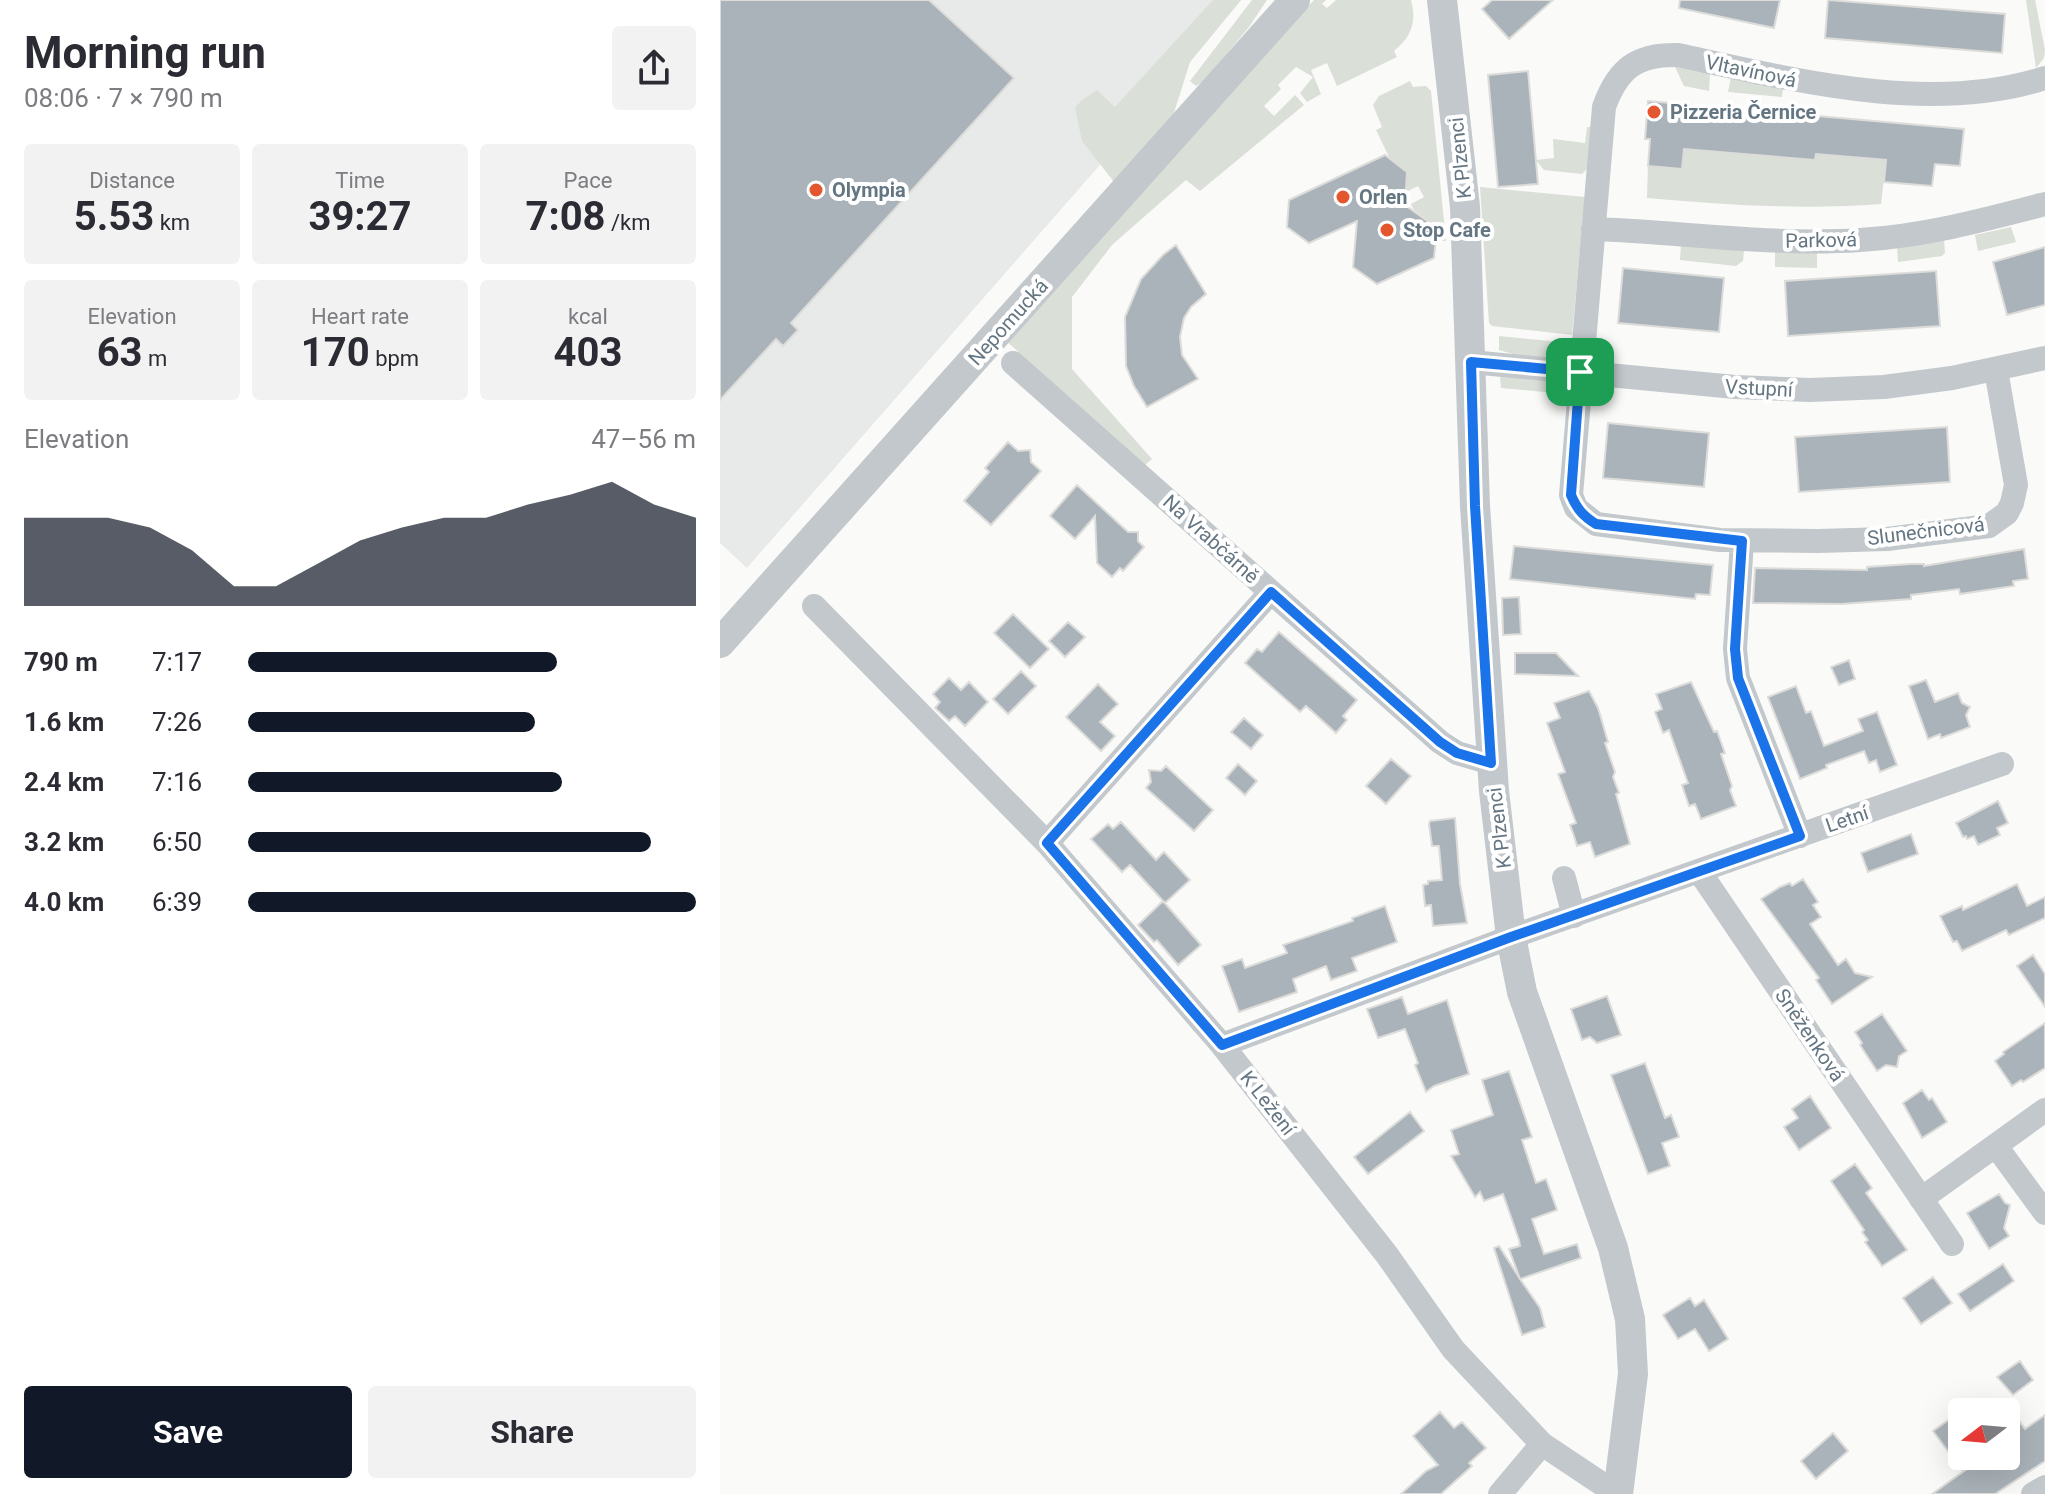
<!DOCTYPE html>
<meta charset="utf-8">
<style>
:root{--surface:#fff;--page:#f2f2f3;--text:#2b2b33;--muted:#7c7c81;--accent:#111827}
body{margin:0;font-family:Roboto,sans-serif;background:var(--page);color:var(--text);height:100vh;display:flex;flex-direction:column;font-size:30px;white-space:nowrap}
*{box-sizing:border-box;margin:0}
p{font-size:26px;color:var(--muted)}
.icon{flex:none;width:44px;height:44px;fill:none;stroke:currentColor;stroke-width:2;stroke-linecap:round;stroke-linejoin:round}
.map{position:relative;flex:1;overflow:hidden}
.drawer{display:flex;flex-direction:column;background:var(--surface);width:720px}
.drawer>*{flex:none}
.needle{width:52px;rotate:254deg}
.controls{position:absolute;left:1228px;top:1398px;display:grid;gap:16px}
.controls a{display:grid;place-items:center;width:72px;height:72px;border-radius:8px;background:var(--surface);box-shadow:0 8px 32px #0002;font-size:40px}
.pin{position:absolute;display:grid;place-items:center;width:68px;height:68px;color:#fff;margin:-34px;border-radius:16px;box-shadow:0 4px 12px #0006}
.round{display:grid;place-items:center;flex:none;width:84px;height:84px;border-radius:8px;background:var(--page)}
.summary{display:flex;align-items:center;justify-content:space-between;height:136px;padding:0 24px}
h1{font-size:44px;font-weight:700;line-height:60px}
.figures{display:grid;grid-template-columns:repeat(3,1fr);gap:12px;height:136px;padding:8px 24px}
.figures div{display:grid;align-content:center;border-radius:8px;background:var(--page);text-align:center}
.figures b{font-size:40px;font-weight:700}
.figures small{font-size:22px;font-weight:400}
.figures p{font-size:22px}
.chart{height:224px;padding:16px 24px}
.chart p{display:flex;justify-content:space-between}
.chart svg{width:100%;height:144px;margin-top:8px;fill:var(--accent);opacity:.7}
.button{display:flex;gap:16px;margin-top:auto;padding:16px 24px}
.button a{flex:1;height:92px;border-radius:8px;background:var(--accent);color:#fff;font-size:32px;font-weight:700;line-height:92px;text-align:center}
.button a+a{background:var(--page);color:var(--text)}
ul{padding:0 24px;list-style:none;font-size:26px}
li{display:grid;grid-template-columns:128px 96px 1fr;align-items:center;height:60px}
li i{height:20px;border-radius:10px;background:var(--accent)}
main{display:flex;flex:1;min-height:0}
.map>svg:first-child{display:block}
</style>
<main>
<section class="drawer">
<div class="summary"><div><h1>Morning run</h1><p>08:06 · 7 × 790 m</p></div><a class="round"><svg class="icon" aria-label="share" viewBox="0 0 24 24"><path d="M12 15V3M7 8l5-5 5 5M5 13v7h14v-7"/></svg></a></div>
<div class="figures">
<div><p>Distance</p><b>5.53<small> km</small></b></div>
<div><p>Time</p><b>39:27</b></div>
<div><p>Pace</p><b>7:08<small> /km</small></b></div>
</div>
<div class="figures">
<div><p>Elevation</p><b>63<small> m</small></b></div>
<div><p>Heart rate</p><b>170<small> bpm</small></b></div>
<div><p>kcal</p><b>403</b></div>
</div>
<div class="chart"><p><span>Elevation</span>47–56 m</p>
<svg viewBox="0 0 160 44" preserveAspectRatio="none"><path d="M0 44V17L10 17L20 17L30 20L40 27L50 38L60 38L70 31L80 24L90 20L100 17L110 17L120 13L130 10L140 6L150 13L160 17V44z"/></svg>
</div>
<ul>
<li><b>790 m</b>7:17<i style="width:69%"></i></li>
<li><b>1.6 km</b>7:26<i style="width:64%"></i></li>
<li><b>2.4 km</b>7:16<i style="width:70%"></i></li>
<li><b>3.2 km</b>6:50<i style="width:90%"></i></li>
<li><b>4.0 km</b>6:39<i style="width:100%"></i></li>
</ul>
<div class="button"><a>Save</a><a>Share</a></div>
</section>
<div class="map">
<svg width="1325" height="1494" viewBox="0 0 1325 1494">
<rect width="100%" height="100%" fill="#fafaf8"/>
<path fill="#e8e9e9" d="M 0,0 L 521,0 L 470,62 L 27,568 L 0,543 Z"/>
<path fill="#dadfd7" d="M 493,0 L 521,0 L 470,62 L 453,116 L 394,182 L 362,141 L 355,108 L 362,100 L 377,90 L 395,107 Z
M 532,0 L 547,0 L 529,27 L 485,80 L 476,86 L 470,81 Z
M 594,0 L 606,0 L 602,4 L 607,8 L 616,0 L 691,0 C 697,22 691,37 674,51 L 677,57 L 617,86 L 607,63 L 591,70 L 601,94 L 587,102 L 580,93 L 593,77 L 576,67 L 558,85 L 561,89 L 544,106 L 554,116 L 575,95 L 584,105 L 480,191 L 466,180 L 392,245 L 352,297 L 352,369 L 432,459 L 425,465 L 285,340 Z
M 1306,0 L 1315,0 L 1325,50 L 1324,58 L 1316,68 Z
M 954,65 L 990,73 L 989,91 L 964,86 Z
M 1011,77 L 1063,87 L 1062,97 L 1008,92 Z
M 690,81 L 693,87 L 706,86 L 711,91 L 726,241 L 718,241 L 718,228 L 694,210 L 691,204 L 704,197 L 698,186 L 686,192 L 656,130 L 662,127 L 653,105 L 659,96 Z
M 867,127 L 872,127 L 868,168 L 862,174 L 824,170 L 816,160 L 834,158 L 833,139 L 865,143 Z
M 964,149 L 1095,160 L 1096,154 L 1166,160 L 1161,204 C 1083,210 1005,205 927,198 L 928,165 Z
M 760,187 L 865,197 L 852,335 L 772,326 L 769,323 Z
M 1291,227 L 1296,242 L 1258,251 L 1255,235 Z
M 1224,240 L 1225,253 L 1222,256 L 1178,262 L 1177,246 Z
M 961,244 L 1024,251 L 1023,261 L 1016,266 L 960,260 Z
M 1055,251 L 1097,251 L 1097,268 L 1055,267 Z
M 779,336 L 851,343 C 838,366 801,357 779,350 Z
M 780,377 L 838,380 L 846,394 L 781,388 Z"/>
<path fill="#aab3b9" stroke="#dcdcda" stroke-width="2" d="M 0,0 L 209,0 L 294,78 L 71,323 L 78,330 L 63,346 L 56,339 L 0,400 Z
M 772,0 L 833,0 L 789,39 L 762,9 Z
M 960,0 L 1060,0 L 1054,28 L 959,8 Z
M 1108,0 L 1285,14 L 1282,53 L 1105,38 Z
M 808,71 L 818,184 L 778,187 L 768,75 Z
M 928,101 L 1244,129 L 1240,166 L 1215,164 L 1212,186 L 1164,182 L 1166,160 L 1096,154 L 1095,160 L 964,149 L 962,169 L 928,166 L 930,139 L 925,139 Z
M 665,155 L 687,172 L 685,205 L 717,228 L 714,258 L 657,284 L 633,267 L 637,221 L 589,243 L 567,227 L 569,200 Z
M 456,245 L 486,294 L 471,307 L 464,318 L 460,337 L 462,355 L 478,379 L 427,407 L 414,386 L 406,366 L 405,317 L 421,279 L 443,255 Z
M 1325,247 L 1325,305 L 1287,315 L 1273,262 Z
M 903,268 L 1004,278 L 999,332 L 898,323 Z
M 1216,271 L 1220,326 L 1068,336 L 1065,281 Z
M 888,423 L 989,433 L 984,487 L 883,478 Z
M 1227,427 L 1230,482 L 1079,492 L 1075,437 Z
M 288,442 L 298,451 L 310,450 L 311,462 L 321,471 L 271,525 L 244,501 L 269,472 L 265,468 Z
M 357,485 L 408,532 L 418,532 L 418,541 L 424,547 L 403,571 L 400,568 L 392,577 L 377,563 L 375,516 L 355,539 L 330,516 Z
M 794,546 L 993,565 L 990,595 L 976,594 L 975,599 L 790,579 Z
M 1304,549 L 1308,579 L 1293,581 L 1294,586 L 1240,594 L 1239,589 L 1191,595 L 1191,599 L 1121,604 L 1033,603 L 1035,568 L 1147,570 L 1147,567 L 1191,564 L 1204,564 L 1204,566 Z
M 799,597 L 801,634 L 783,635 L 782,598 Z
M 293,614 L 329,649 L 310,668 L 274,633 Z
M 348,622 L 365,637 L 345,657 L 329,641 Z
M 559,632 L 637,700 L 623,716 L 627,720 L 616,733 L 586,706 L 580,712 L 525,663 L 537,649 L 542,652 Z
M 795,653 L 836,653 L 858,676 L 795,674 Z
M 1129,660 L 1135,679 L 1119,685 L 1111,667 Z
M 301,671 L 316,686 L 288,714 L 273,699 Z
M 229,678 L 241,690 L 249,682 L 268,702 L 245,726 L 235,716 L 229,721 L 215,708 L 220,702 L 213,694 Z
M 1206,680 L 1215,702 L 1238,693 L 1242,703 L 1250,707 L 1246,715 L 1250,727 L 1221,738 L 1220,734 L 1208,739 L 1189,686 Z
M 971,682 L 994,732 L 997,731 L 1005,753 L 1001,754 L 1012,786 L 1010,790 L 1016,806 L 981,819 L 975,804 L 969,806 L 962,785 L 968,783 L 949,730 L 943,733 L 935,712 L 942,709 L 936,694 Z
M 378,684 L 398,704 L 380,722 L 395,736 L 381,751 L 346,717 Z
M 1076,686 L 1086,713 L 1091,711 L 1104,746 L 1143,731 L 1138,719 L 1157,712 L 1177,765 L 1160,772 L 1156,760 L 1149,763 L 1144,751 L 1106,765 L 1107,768 L 1080,779 L 1048,697 Z
M 869,691 L 878,708 L 888,742 L 885,743 L 895,772 L 893,777 L 899,793 L 896,794 L 910,844 L 875,857 L 870,842 L 857,846 L 854,836 L 850,825 L 856,823 L 838,774 L 845,772 L 827,723 L 840,718 L 834,703 Z
M 524,718 L 543,735 L 531,749 L 511,732 Z
M 671,759 L 691,776 L 666,804 L 646,786 Z
M 518,764 L 537,781 L 525,795 L 506,778 Z
M 446,766 L 493,810 L 474,831 L 426,788 L 431,782 L 429,770 L 441,771 Z
M 1278,801 L 1288,823 L 1277,828 L 1280,835 L 1258,845 L 1254,836 L 1247,839 L 1246,836 L 1243,837 L 1236,823 Z
M 735,818 L 740,884 L 747,923 L 713,926 L 711,905 L 705,906 L 703,885 L 708,884 L 708,881 L 722,880 L 719,846 L 712,846 L 709,824 L 710,821 Z
M 401,822 L 436,860 L 444,852 L 470,880 L 445,903 L 410,865 L 402,872 L 371,839 L 388,824 L 393,829 Z
M 1191,834 L 1198,854 L 1148,872 L 1141,853 Z
M 1083,879 L 1098,902 L 1093,905 L 1101,917 L 1090,924 L 1118,965 L 1126,959 L 1135,973 L 1152,977 L 1112,1004 L 1096,980 L 1099,978 L 1041,899 L 1060,887 L 1070,883 L 1072,886 Z
M 1297,884 L 1307,906 L 1325,897 L 1325,918 L 1289,935 L 1286,930 L 1242,951 L 1237,941 L 1233,942 L 1220,916 L 1242,906 L 1243,910 Z
M 443,901 L 481,945 L 458,965 L 437,940 L 434,942 L 418,925 Z
M 665,906 L 677,942 L 632,958 L 637,971 L 611,980 L 606,966 L 573,979 L 577,992 L 519,1012 L 502,966 L 522,959 L 525,968 L 550,959 L 567,953 L 563,945 L 633,921 L 632,918 Z
M 1313,955 L 1325,974 L 1325,1007 L 1297,966 Z
M 887,996 L 901,1035 L 877,1043 L 870,1037 L 862,1040 L 851,1009 Z
M 682,997 L 688,1014 L 727,1000 L 749,1074 L 714,1086 L 706,1092 L 695,1065 L 698,1063 L 685,1029 L 658,1038 L 647,1009 Z
M 1162,1014 L 1187,1051 L 1179,1056 L 1177,1067 L 1166,1065 L 1157,1071 L 1140,1045 L 1142,1043 L 1135,1032 Z
M 1325,1023 L 1325,1068 L 1303,1082 L 1301,1080 L 1292,1086 L 1275,1061 L 1284,1054 L 1283,1052 Z
M 925,1063 L 945,1118 L 951,1115 L 959,1137 L 942,1143 L 950,1166 L 928,1174 L 891,1075 Z
M 789,1071 L 812,1137 L 802,1140 L 816,1183 L 826,1179 L 837,1210 L 812,1219 L 824,1254 L 857,1244 L 861,1258 L 800,1279 L 820,1308 L 825,1327 L 802,1335 L 774,1248 L 779,1246 L 800,1279 L 789,1249 L 800,1246 L 799,1240 L 783,1194 L 764,1201 L 760,1192 L 755,1197 L 731,1156 L 739,1154 L 731,1130 L 773,1115 L 762,1080 Z
M 1202,1090 L 1209,1100 L 1212,1098 L 1227,1122 L 1202,1138 L 1183,1103 Z
M 1090,1096 L 1111,1128 L 1079,1150 L 1064,1127 L 1078,1118 L 1072,1109 Z
M 690,1112 L 704,1131 L 648,1174 L 634,1157 Z
M 1135,1164 L 1152,1188 L 1146,1193 L 1187,1250 L 1162,1266 L 1145,1242 L 1148,1240 L 1142,1232 L 1144,1230 L 1111,1181 Z
M 1279,1194 L 1285,1203 L 1290,1205 L 1284,1228 L 1289,1236 L 1269,1249 L 1247,1213 Z
M 1283,1264 L 1294,1281 L 1250,1311 L 1238,1294 Z
M 1213,1277 L 1232,1303 L 1201,1324 L 1183,1298 Z
M 970,1298 L 975,1306 L 984,1300 L 1008,1339 L 989,1351 L 975,1329 L 958,1339 L 943,1315 Z
M 1300,1361 L 1313,1380 L 1293,1395 L 1277,1377 Z
M 1286,1402 L 1305,1429 L 1325,1415 L 1325,1461 L 1275,1494 L 1212,1494 L 1265,1456 L 1286,1456 Z
M 720,1412 L 734,1428 L 742,1422 L 766,1448 L 749,1463 L 752,1466 L 721,1494 L 681,1494 L 706,1471 L 718,1465 L 693,1436 Z
M 1230,1419 L 1242,1435 L 1242,1470 L 1213,1431 Z
M 1113,1433 L 1128,1451 L 1096,1479 L 1081,1461 Z"/>
<g fill="none" stroke-linecap="round" stroke-linejoin="round">
<path stroke="#c3c8cc" stroke-width="24" d="M 873,229 C 962,232 1051,246 1140,240 C 1204,236 1264,220 1325,204
M 751,362 L 1015,387 L 1090,390 L 1164,387 L 1232,378 L 1325,358
M 293,363 L 720,742 L 737,753 L 771,763
M 1276,370 L 1296,485 L 1292,503 L 1287,513 L 1269,526 L 1167,539 L 1098,541 L 1000,540 L 876,524 L 856,508 L 851,495 L 884,107 C 898,68 917,54 958,55 C 1074,80 1210,115 1325,78
M 1022,541 L 1015,649 L 1018,678 L 1080,836
M 94,606 L 327,843 L 502,1045 L 667,1255 L 733,1349 L 822,1444 L 897,1494
M 327,843 L 551,592
M 979,871 L 1232,1244
M 844,878 L 854,916
M 502,1045 L 791,937 L 1282,764
M 1276,1146 L 1325,1213
M 1201,1199 L 1325,1110
M 780,1494 L 822,1444
M 1313,1494 L 1325,1487"/>
<path stroke="#c3c8cc" stroke-width="30" d="M 722,0 L 745,207 L 755,506 L 774,791 L 791,937 L 802,992 L 893,1248 L 910,1319 L 913,1374 L 898,1494
M 0,643 L 575,0"/>
</g>
<g fill="none" stroke-linecap="round" stroke-linejoin="round">
<defs>
<path id="route" d="M 751,362 L 860,372 L 851,495 C 857,509 863,516 876,524 L 1022,541 L 1015,649 L 1018,678 L 1080,836 L 791,937 L 502,1045 L 327,843 L 551,592 L 720,742 L 737,753 L 771,763 L 755,506 Z"/>
</defs>
<use href="#route" stroke="#fff" stroke-width="16"/>
<use href="#route" stroke="#1a73e8" stroke-width="10"/>
</g>
<g fill="#e4572e" stroke="#fff" stroke-width="3">
<circle cx="934" cy="112" r="8"/>
<circle cx="96" cy="190" r="8"/>
<circle cx="623" cy="197" r="8"/>
<circle cx="667" cy="230" r="8"/>
</g>
<g text-anchor="middle" stroke-width="8" stroke-linejoin="round" paint-order="stroke">
<g font-size="20" fill="#657683" stroke="#fff">
<text transform="translate(1031 71) rotate(12)" y="7">Vltavínová</text>
<text transform="translate(740 158) rotate(-96)" y="7">K Plzenci</text>
<text transform="translate(1101 240) rotate(-1)" y="7">Parková</text>
<text transform="translate(288 322) rotate(-48)" y="7">Nepomucká</text>
<text transform="translate(1039 388) rotate(3)" y="7">Vstupní</text>
<text transform="translate(1206 531) rotate(-7)" y="7">Slunečnicová</text>
<text transform="translate(491 539) rotate(42)" y="7">Na Vrabčárně</text>
<text transform="translate(1127 819) rotate(-19)" y="7">Letní</text>
<text transform="translate(779 828) rotate(-97)" y="7">K Plzenci</text>
<text transform="translate(1090 1035) rotate(56)" y="7">Sněženková</text>
<text transform="translate(548 1103) rotate(52)" y="7">K Ležení</text>
</g>
<g font-size="20" font-weight="bold" fill="#657683" stroke="#fff" text-anchor="start">
<text x="950" y="119">Pizzeria Černice</text>
<text x="112" y="197">Olympia</text>
<text x="639" y="204">Orlen</text>
<text x="683" y="237">Stop Cafe</text>
</g>
</g>
</svg>
<div class="controls">
<a><svg class="needle" viewBox="-14 -14 28 28"><path d="M0-13l5 13h-10z" fill="#e53935"/><path d="M0 13l5-13h-10z" fill="#7c7c81"/></svg></a>
</div>
<div class="pin" style="left:860px;top:372px;background:#1e9e55"><svg class="icon" aria-label="arrive" viewBox="0 0 24 24"><path d="M6 21V4h12l-3 4 3 4H6"/></svg></div>
</div>
</main>
